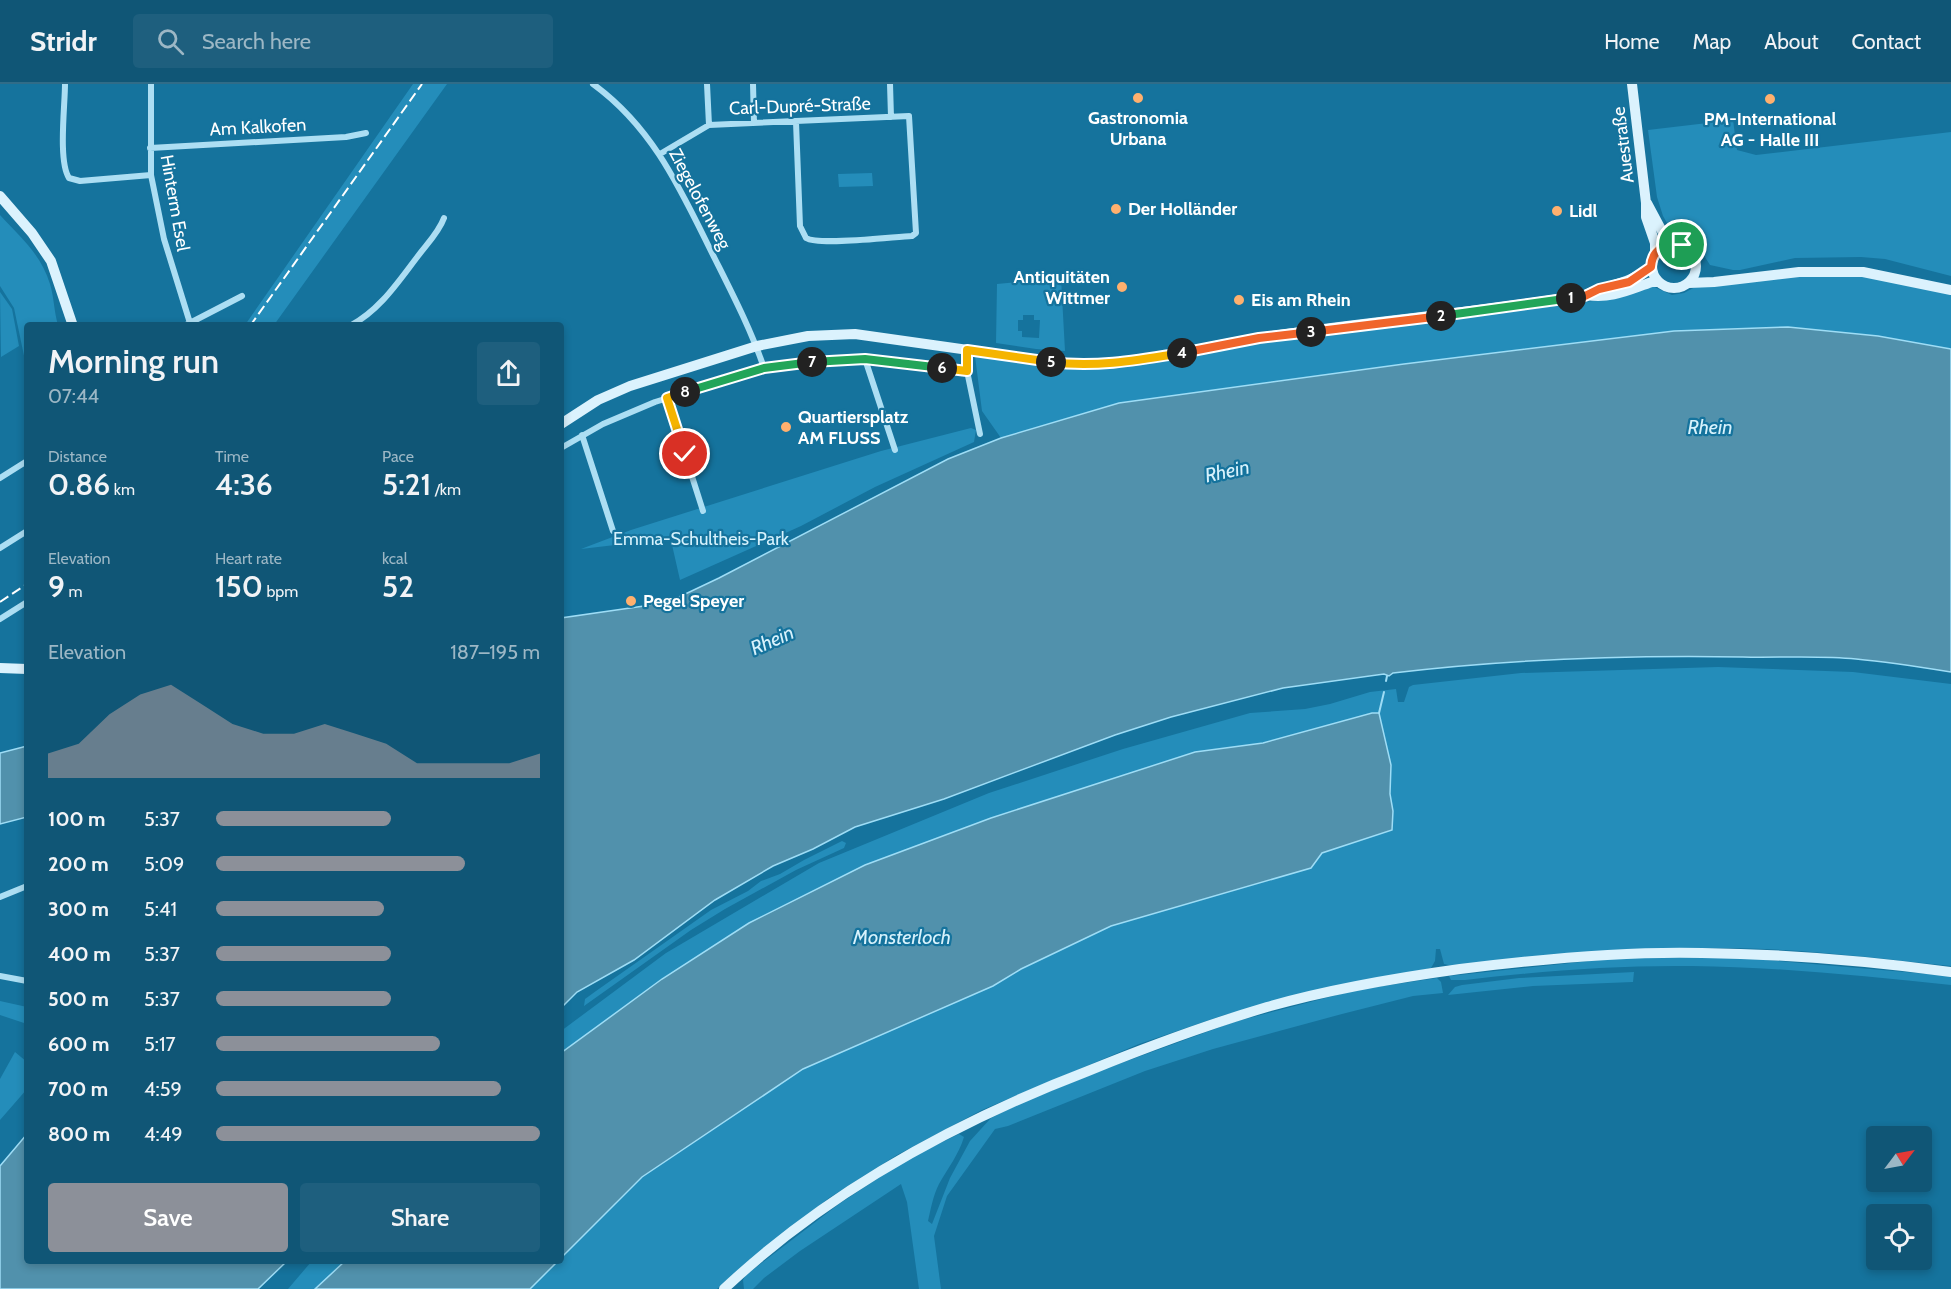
<!DOCTYPE html>
<meta charset="utf-8">
<style>
:root{--surface:#105676;--page:#1e5f7e;--text:#f1f3f6;--muted:#9cb7c5;--line:#306c88;--accent:#8c9099}
body{margin:0;font-family:Cabin,sans-serif;background:var(--page);color:var(--text);height:100vh;display:flex;flex-direction:column;font-size:22px;white-space:nowrap}
*{box-sizing:border-box;margin:0}
p{font-size:20px;color:var(--muted)}
.icon{flex:none;width:33px;height:33px;fill:none;stroke:currentColor;stroke-width:2;stroke-linecap:round;stroke-linejoin:round}
.map{position:relative;flex:1;overflow:hidden}
.details{position:absolute;left:24px;top:238px;width:540px;height:942px;display:flex;flex-direction:column;background:var(--surface);border-radius:6px;box-shadow:0 3px 9px #0003}
.details>*{flex:none}
.needle{width:39px;rotate:58deg}
.tools{position:absolute;left:1866px;top:1042px;display:grid;gap:12px}
.tools a{display:grid;place-items:center;width:66px;height:66px;border-radius:6px;background:var(--surface);box-shadow:0 3px 9px #0003;font-size:30px}
.pin{position:absolute;display:grid;place-items:center;width:51px;height:51px;color:#fff;margin:-26px;border:3px solid #fff;border-radius:50%;box-shadow:0 2px 6px #0007}
.km{position:absolute;width:30px;height:30px;margin:-15px;border-radius:50%;background:#222;color:#fff;font-size:16px;line-height:30px;text-align:center}
.round{display:grid;place-items:center;flex:none;width:63px;height:63px;border-radius:6px;background:var(--page)}
.head{display:flex;align-items:center;justify-content:space-between;height:102px;padding:0 24px}
h1{font-size:33px;font-weight:600;line-height:45px}
.figures{display:grid;grid-template-columns:repeat(3,1fr);gap:9px;height:102px;padding:6px 24px}
.figures div{display:grid;align-content:center}
.figures b{font-size:30px;font-weight:600}
.figures small{font-size:16px;font-weight:400}
.figures p{font-size:16px}
.chart{height:168px;padding:12px 24px}
.chart p{display:flex;justify-content:space-between}
.chart svg{width:100%;height:108px;margin-top:6px;fill:var(--accent);opacity:.7}
.primary-button{display:flex;gap:12px;margin-top:auto;padding:12px 24px}
.primary-button a{flex:1;height:69px;border-radius:6px;background:var(--accent);color:#fff;font-size:24px;font-weight:600;line-height:69px;text-align:center}
.primary-button a+a{background:var(--page);color:var(--text)}
ul{padding:0 24px;list-style:none;font-size:20px}
li{display:grid;grid-template-columns:96px 72px 1fr;align-items:center;height:45px}
li i{height:15px;border-radius:8px;background:var(--accent)}
header{display:flex;align-items:center;gap:36px;box-sizing:border-box;height:84px;padding:0 30px;background:var(--surface);border-bottom:2px solid var(--line)}
header strong{font-size:28px}
nav{display:flex;gap:33px;margin-inline-start:auto;font-size:21px}
.search{width:420px;height:54px;background:var(--page);display:flex;align-items:center;gap:15px;box-sizing:border-box;padding:0 21px;border-radius:6px;color:var(--muted);font-size:22px}
.map>svg:first-child{display:block}
</style>
<header>
<strong>Stridr</strong>
<div class="search"><svg class="icon" aria-label="search" viewBox="0 0 24 24"><circle cx="10" cy="10" r="6"/><path d="M15 15l6 6"/></svg>Search here</div>
<nav><a>Home</a><a>Map</a><a>About</a><a>Contact</a></nav>
</header>
<div class="map">
<svg width="1951" height="1205" viewBox="0 0 1951 1205">
<rect width="100%" height="100%" fill="#15739d"/>
<path fill="#248dba" fill-rule="evenodd" d="M 413,0 L 447,0 L 274,241 L 245,241 Z
M 1733,36 L 1737,66 L 1756,71 L 1951,48 L 1951,192 L 1885,175 L 1861,173 L 1795,174 L 1740,186 L 1733,186 L 1710,181 L 1695,157 L 1671,146 L 1663,132 L 1657,113 L 1648,46 Z
M 872,89 L 873,102 L 839,103 L 838,90 Z
M 0,131 C 20,153 41,170 50,200 C 54,213 54,228 58,241 L 27,242 L 27,286 L 14,224 L 0,202 Z
M 1860,191 L 1951,210 L 1951,265 L 1878,252 L 1788,243 L 1674,247 L 1404,280 L 1119,319 L 1001,354 L 982,327 L 975,272 L 1059,284 L 1109,284 L 1261,259 L 1601,216 L 1652,202 L 1672,211 L 1684,209 L 1697,202 L 1782,192 Z
M 1061,194 L 1065,267 L 1036,265 L 996,259 L 997,200 ZM 1023,231 L 1034,231 L 1034,236 L 1040,236 L 1039,254 L 1022,253 L 1022,247 L 1018,247 L 1018,236 L 1023,236 Z
M 0,208 L 12,225 L 19,262 L 1,273 Z
M 971,344 L 976,346 L 974,358 L 875,403 L 801,442 L 680,496 L 670,452 L 632,459 L 581,465 L 631,446 L 881,367 Z
M 1718,583 L 1853,588 L 1951,600 L 1951,882 C 1874,874 1797,864 1720,864 C 1631,864 1542,875 1453,882 L 1444,880 L 1440,865 L 1436,865 L 1435,877 L 1431,884 L 1224,931 L 1139,960 L 982,1026 L 897,1071 L 829,1114 L 749,1176 L 717,1205 L 530,1205 L 557,1178 L 561,1178 L 561,1174 L 642,1093 L 803,985 L 993,902 L 1021,885 L 1111,842 L 1311,784 L 1322,769 L 1392,746 L 1393,727 L 1390,711 L 1391,681 L 1379,630 L 1372,629 L 1263,659 L 1195,668 L 991,734 L 865,781 L 749,839 L 662,895 L 561,969 L 561,947 L 666,869 L 819,779 L 989,709 L 1123,665 L 1250,629 L 1305,625 L 1330,620 L 1370,608 L 1396,605 L 1398,618 L 1404,618 L 1409,603 L 1413,601 L 1521,589 Z
M 842,757 L 846,759 L 844,764 L 796,786 L 725,825 L 691,846 L 584,922 L 585,915 L 596,907 L 711,826 L 748,807 L 761,797 L 780,790 L 804,776 Z
M 1627,873 L 1744,874 L 1951,892 L 1951,901 C 1865,892 1778,883 1692,882 C 1616,881 1540,887 1465,896 L 1451,896 L 1449,892 Z
M 1634,888 L 1633,898 L 1533,902 L 1448,911 L 1455,903 L 1462,901 L 1519,894 Z
M 1437,894 L 1441,898 L 1443,909 L 1413,912 L 1342,930 L 1213,965 L 1145,987 L 1008,1042 L 995,1045 L 947,1112 L 934,1152 L 941,1205 L 919,1205 L 907,1118 L 901,1100 L 800,1167 L 764,1194 L 753,1205 L 744,1205 L 743,1196 L 746,1191 L 839,1120 L 909,1074 L 959,1050 L 964,1053 C 959,1070 948,1084 939,1100 C 933,1112 931,1124 928,1137 L 932,1140 L 950,1094 L 970,1057 L 991,1034 L 1021,1019 L 1105,985 L 1234,938 L 1356,906 Z
M 0,917 L 27,923 L 27,940 L 0,931 Z
M 15,968 L 27,978 L 27,1005 L 0,1036 L 0,995 Z
M 311,1178 L 344,1178 L 315,1205 L 288,1205 Z"/>
<path fill="#5191ac" stroke="#9eddf6" stroke-width="1.5" d="M 1788,243 L 1878,252 L 1951,265 L 1951,588 C 1920,583 1888,578 1856,575 C 1819,571 1780,574 1743,573 C 1625,571 1509,575 1393,589 L 1389,592 L 1384,590 L 1283,604 L 1171,633 L 1115,651 L 944,715 L 855,743 L 813,765 L 773,782 L 715,816 L 634,876 L 577,908 L 561,924 L 561,534 L 644,522 L 679,513 L 719,494 L 948,375 L 1001,354 L 1119,319 L 1404,280 L 1674,247 Z
M 1372,629 L 1379,629 L 1391,681 L 1390,710 L 1393,727 L 1392,746 L 1322,769 L 1311,784 L 1111,842 L 1021,885 L 993,902 L 803,985 L 642,1093 L 561,1174 L 561,969 L 662,895 L 749,839 L 865,781 L 991,734 L 1195,668 L 1263,659 Z
M 27,662 L 27,733 L 0,740 L 0,669 Z
M 27,1050 L 27,1178 L 286,1178 L 258,1205 L 0,1205 L 0,1082 Z
M 344,1178 L 557,1178 L 530,1205 L 315,1205 Z"/>
<g fill="none" stroke-linecap="round" stroke-linejoin="round">
<path stroke="#9eddf6" stroke-width="2" d="M 1386,597 L 1387,592
M 1379,629 L 1384,608"/>
<path stroke="#acdef3" stroke-width="6" d="M 65,0 C 65,22 58,77 69,94 L 80,97 L 151,91
M 151,0 L 151,91 L 164,155 L 190,239
M 593,0 C 655,45 682,109 715,175 C 733,211 751,246 764,284 L 816,277 L 865,275 L 967,287 L 980,350
M 707,0 L 709,41
M 753,0 L 754,39
M 890,0 L 891,33
M 150,64 L 346,53 L 366,49
M 660,70 L 709,41 L 909,32 L 916,149 L 912,152 C 892,153 819,162 806,154 L 800,142 L 796,38
M 184,242 L 242,212
M 350,242 C 380,226 398,198 418,172 C 427,160 439,148 444,134
M 865,275 L 895,366
M 967,287 L 967,266
M 667,314 L 703,427
M 582,351 L 613,447
M 561,364 L 603,340 L 655,318 L 764,284
M 0,394 L 27,377
M 0,464 L 27,447
M 0,535 L 27,518
M 0,813 L 27,802
M 0,892 L 27,897"/>
<path stroke="#dbf2fd" stroke-width="10" d="M 1632,0 L 1646,119 L 1646,133 L 1655,159 L 1655,170
M 0,112 L 32,149 L 51,177 L 73,242
M 1647,119 L 1663,149 L 1675,160
M1652 182a22 22 0 1 1 44 0a22 22 0 1 1-44 0Z
M 1689,199 L 1714,198 L 1799,188 L 1863,188 L 1951,206
M 1586,211 C 1612,215 1628,206 1652,198 L 1658,198
M 561,340 L 598,316 L 630,302 L 757,262 L 808,252 L 855,250 L 1060,279 C 1126,284 1193,265 1259,254 C 1367,237 1477,229 1585,211 C 1610,200 1628,201 1651,183
M 0,584 L 27,585
M 724,1205 C 828,1107 955,1038 1088,987 C 1147,963 1206,941 1267,923 C 1330,905 1395,894 1460,885 C 1540,875 1622,867 1702,869 C 1786,870 1869,877 1951,888"/>
<path stroke="#fff" stroke-width="2" stroke-dasharray="10 4.5" stroke-linecap="butt" d="M 250,242 L 422,0
M 0,518 L 27,500"/>
</g>
<g fill="none" stroke-linecap="round" stroke-linejoin="round">
<defs>
<path id="split-1" d="M 1571,214 L 1585,212 L 1599,205 L 1629,198 L 1651,183 C 1652,166 1665,158 1682,161"/>
<path id="split-2" d="M 1441,232 L 1571,214"/>
<path id="split-3" d="M 1311,248 L 1441,232"/>
<path id="split-4" d="M 1182,269 L 1259,254 L 1311,248"/>
<path id="split-5" d="M 1051,278 C 1095,284 1139,276 1182,269"/>
<path id="split-6" d="M 942,284 L 967,287 L 967,266 L 1051,278"/>
<path id="split-7" d="M 812,278 L 865,275 L 942,284"/>
<path id="split-8" d="M 685,308 L 764,284 L 812,278"/>
<path id="split-9" d="M 685,370 L 667,314 L 685,308"/>
</defs>
<use href="#split-1" stroke="#fff" stroke-width="12"/>
<use href="#split-2" stroke="#fff" stroke-width="12"/>
<use href="#split-3" stroke="#fff" stroke-width="12"/>
<use href="#split-4" stroke="#fff" stroke-width="12"/>
<use href="#split-5" stroke="#fff" stroke-width="12"/>
<use href="#split-6" stroke="#fff" stroke-width="12"/>
<use href="#split-7" stroke="#fff" stroke-width="12"/>
<use href="#split-8" stroke="#fff" stroke-width="12"/>
<use href="#split-9" stroke="#fff" stroke-width="12"/>
<use href="#split-1" stroke="#f0652b" stroke-width="8"/>
<use href="#split-2" stroke="#22a559" stroke-width="8"/>
<use href="#split-3" stroke="#f0652b" stroke-width="8"/>
<use href="#split-4" stroke="#f0652b" stroke-width="8"/>
<use href="#split-5" stroke="#f5b400" stroke-width="8"/>
<use href="#split-6" stroke="#f5b400" stroke-width="8"/>
<use href="#split-7" stroke="#22a559" stroke-width="8"/>
<use href="#split-8" stroke="#22a559" stroke-width="8"/>
<use href="#split-9" stroke="#f5b400" stroke-width="8"/>
</g>
<g fill="#ffb06e" stroke="#15739d" stroke-width="2">
<circle cx="1138" cy="14" r="6"/>
<circle cx="1770" cy="15" r="6"/>
<circle cx="1116" cy="125" r="6"/>
<circle cx="1557" cy="127" r="6"/>
<circle cx="1122" cy="203" r="6"/>
<circle cx="1239" cy="216" r="6"/>
<circle cx="786" cy="343" r="6"/>
<circle cx="631" cy="517" r="6"/>
</g>
<g text-anchor="middle" stroke-width="4.5" stroke-linejoin="round" paint-order="stroke">
<g font-size="18" fill="#fff" stroke="#15739d">
<text transform="translate(800 22) rotate(-2)" y="6">Carl-Dupré-Straße</text>
<text transform="translate(258 43) rotate(-3)" y="6">Am Kalkofen</text>
<text transform="translate(1623 61) rotate(-97)" y="6">Auestraße</text>
<text transform="translate(700 115) rotate(62)" y="6">Ziegelofenweg</text>
<text transform="translate(175 119) rotate(80)" y="6">Hinterm Esel</text>
</g>
<g font-size="18" font-weight="bold" fill="#fff" stroke="#15739d" text-anchor="start">
<text x="1138" y="40" text-anchor="middle">Gastronomia<tspan x="1138" dy="21">Urbana</tspan></text>
<text x="1770" y="41" text-anchor="middle">PM-International<tspan x="1770" dy="21">AG - Halle III</tspan></text>
<text x="1128" y="131">Der Holländer</text>
<text x="1569" y="133">Lidl</text>
<text x="1110" y="199" text-anchor="end">Antiquitäten<tspan x="1110" dy="21">Wittmer</tspan></text>
<text x="1251" y="222">Eis am Rhein</text>
<text x="798" y="339">Quartiersplatz<tspan x="798" dy="21">AM FLUSS</tspan></text>
<text x="643" y="523">Pegel Speyer</text>
</g>
<g font-size="18" fill="#d6f2fd" stroke="#15739d">
<text x="701" y="461">Emma-Schultheis-Park</text>
</g>
<g font-size="20" font-style="italic" fill="#d8f2fc" stroke="#15739d">
<text x="1710" y="350">Rhein</text>
<text transform="translate(1227 387) rotate(-12)" y="7">Rhein</text>
<text transform="translate(772 556) rotate(-24)" y="7">Rhein</text>
<text x="902" y="860">Monsterloch</text>
</g>
</g>
</svg>
<div class="tools">
<a><svg class="needle" viewBox="-14 -14 28 28"><path d="M0-13l5 13h-10z" fill="#e53935"/><path d="M0 13l5-13h-10z" fill="#9cb7c5"/></svg></a>
<a><svg class="icon" aria-label="locate" viewBox="0 0 24 24"><circle cx="12" cy="12" r="6"/><path d="M12 2v4M12 18v4M2 12h4M18 12h4"/></svg></a>
</div>
<div class="pin" style="left:1682px;top:161px;background:#1e9e55"><svg class="icon" aria-label="arrive" viewBox="0 0 24 24"><path d="M6 21V4h12l-3 4 3 4H6"/></svg></div>
<div class="pin" style="left:685px;top:370px;background:#d93025"><svg class="icon" aria-label="check" viewBox="0 0 24 24"><path d="M5 12l5 5 9-10"/></svg></div>
<b class="km" style="left:1571px;top:214px">1</b>
<b class="km" style="left:1441px;top:232px">2</b>
<b class="km" style="left:1311px;top:248px">3</b>
<b class="km" style="left:1182px;top:269px">4</b>
<b class="km" style="left:1051px;top:278px">5</b>
<b class="km" style="left:942px;top:284px">6</b>
<b class="km" style="left:812px;top:278px">7</b>
<b class="km" style="left:685px;top:308px">8</b>
<section class="details">
<div class="head"><div><h1>Morning run</h1><p>07:44</p></div><a class="round"><svg class="icon" aria-label="share" viewBox="0 0 24 24"><path d="M12 15V3M7 8l5-5 5 5M5 13v7h14v-7"/></svg></a></div>
<div class="figures">
<div><p>Distance</p><b>0.86<small> km</small></b></div>
<div><p>Time</p><b>4:36</b></div>
<div><p>Pace</p><b>5:21<small> /km</small></b></div>
</div>
<div class="figures">
<div><p>Elevation</p><b>9<small> m</small></b></div>
<div><p>Heart rate</p><b>150<small> bpm</small></b></div>
<div><p>kcal</p><b>52</b></div>
</div>
<div class="chart"><p><span>Elevation</span>187–195 m</p>
<svg viewBox="0 0 160 44" preserveAspectRatio="none"><path d="M0 44V34L10 30L20 18L30 10L40 6L50 14L60 22L70 26L80 26L90 22L100 26L110 30L120 38L130 38L140 38L150 38L160 34V44z"/></svg>
</div>
<ul>
<li><b>100 m</b>5:37<i style="width:54%"></i></li>
<li><b>200 m</b>5:09<i style="width:77%"></i></li>
<li><b>300 m</b>5:41<i style="width:52%"></i></li>
<li><b>400 m</b>5:37<i style="width:54%"></i></li>
<li><b>500 m</b>5:37<i style="width:54%"></i></li>
<li><b>600 m</b>5:17<i style="width:69%"></i></li>
<li><b>700 m</b>4:59<i style="width:88%"></i></li>
<li><b>800 m</b>4:49<i style="width:100%"></i></li>
</ul>
<div class="primary-button"><a>Save</a><a>Share</a></div>
</section>
</div>
